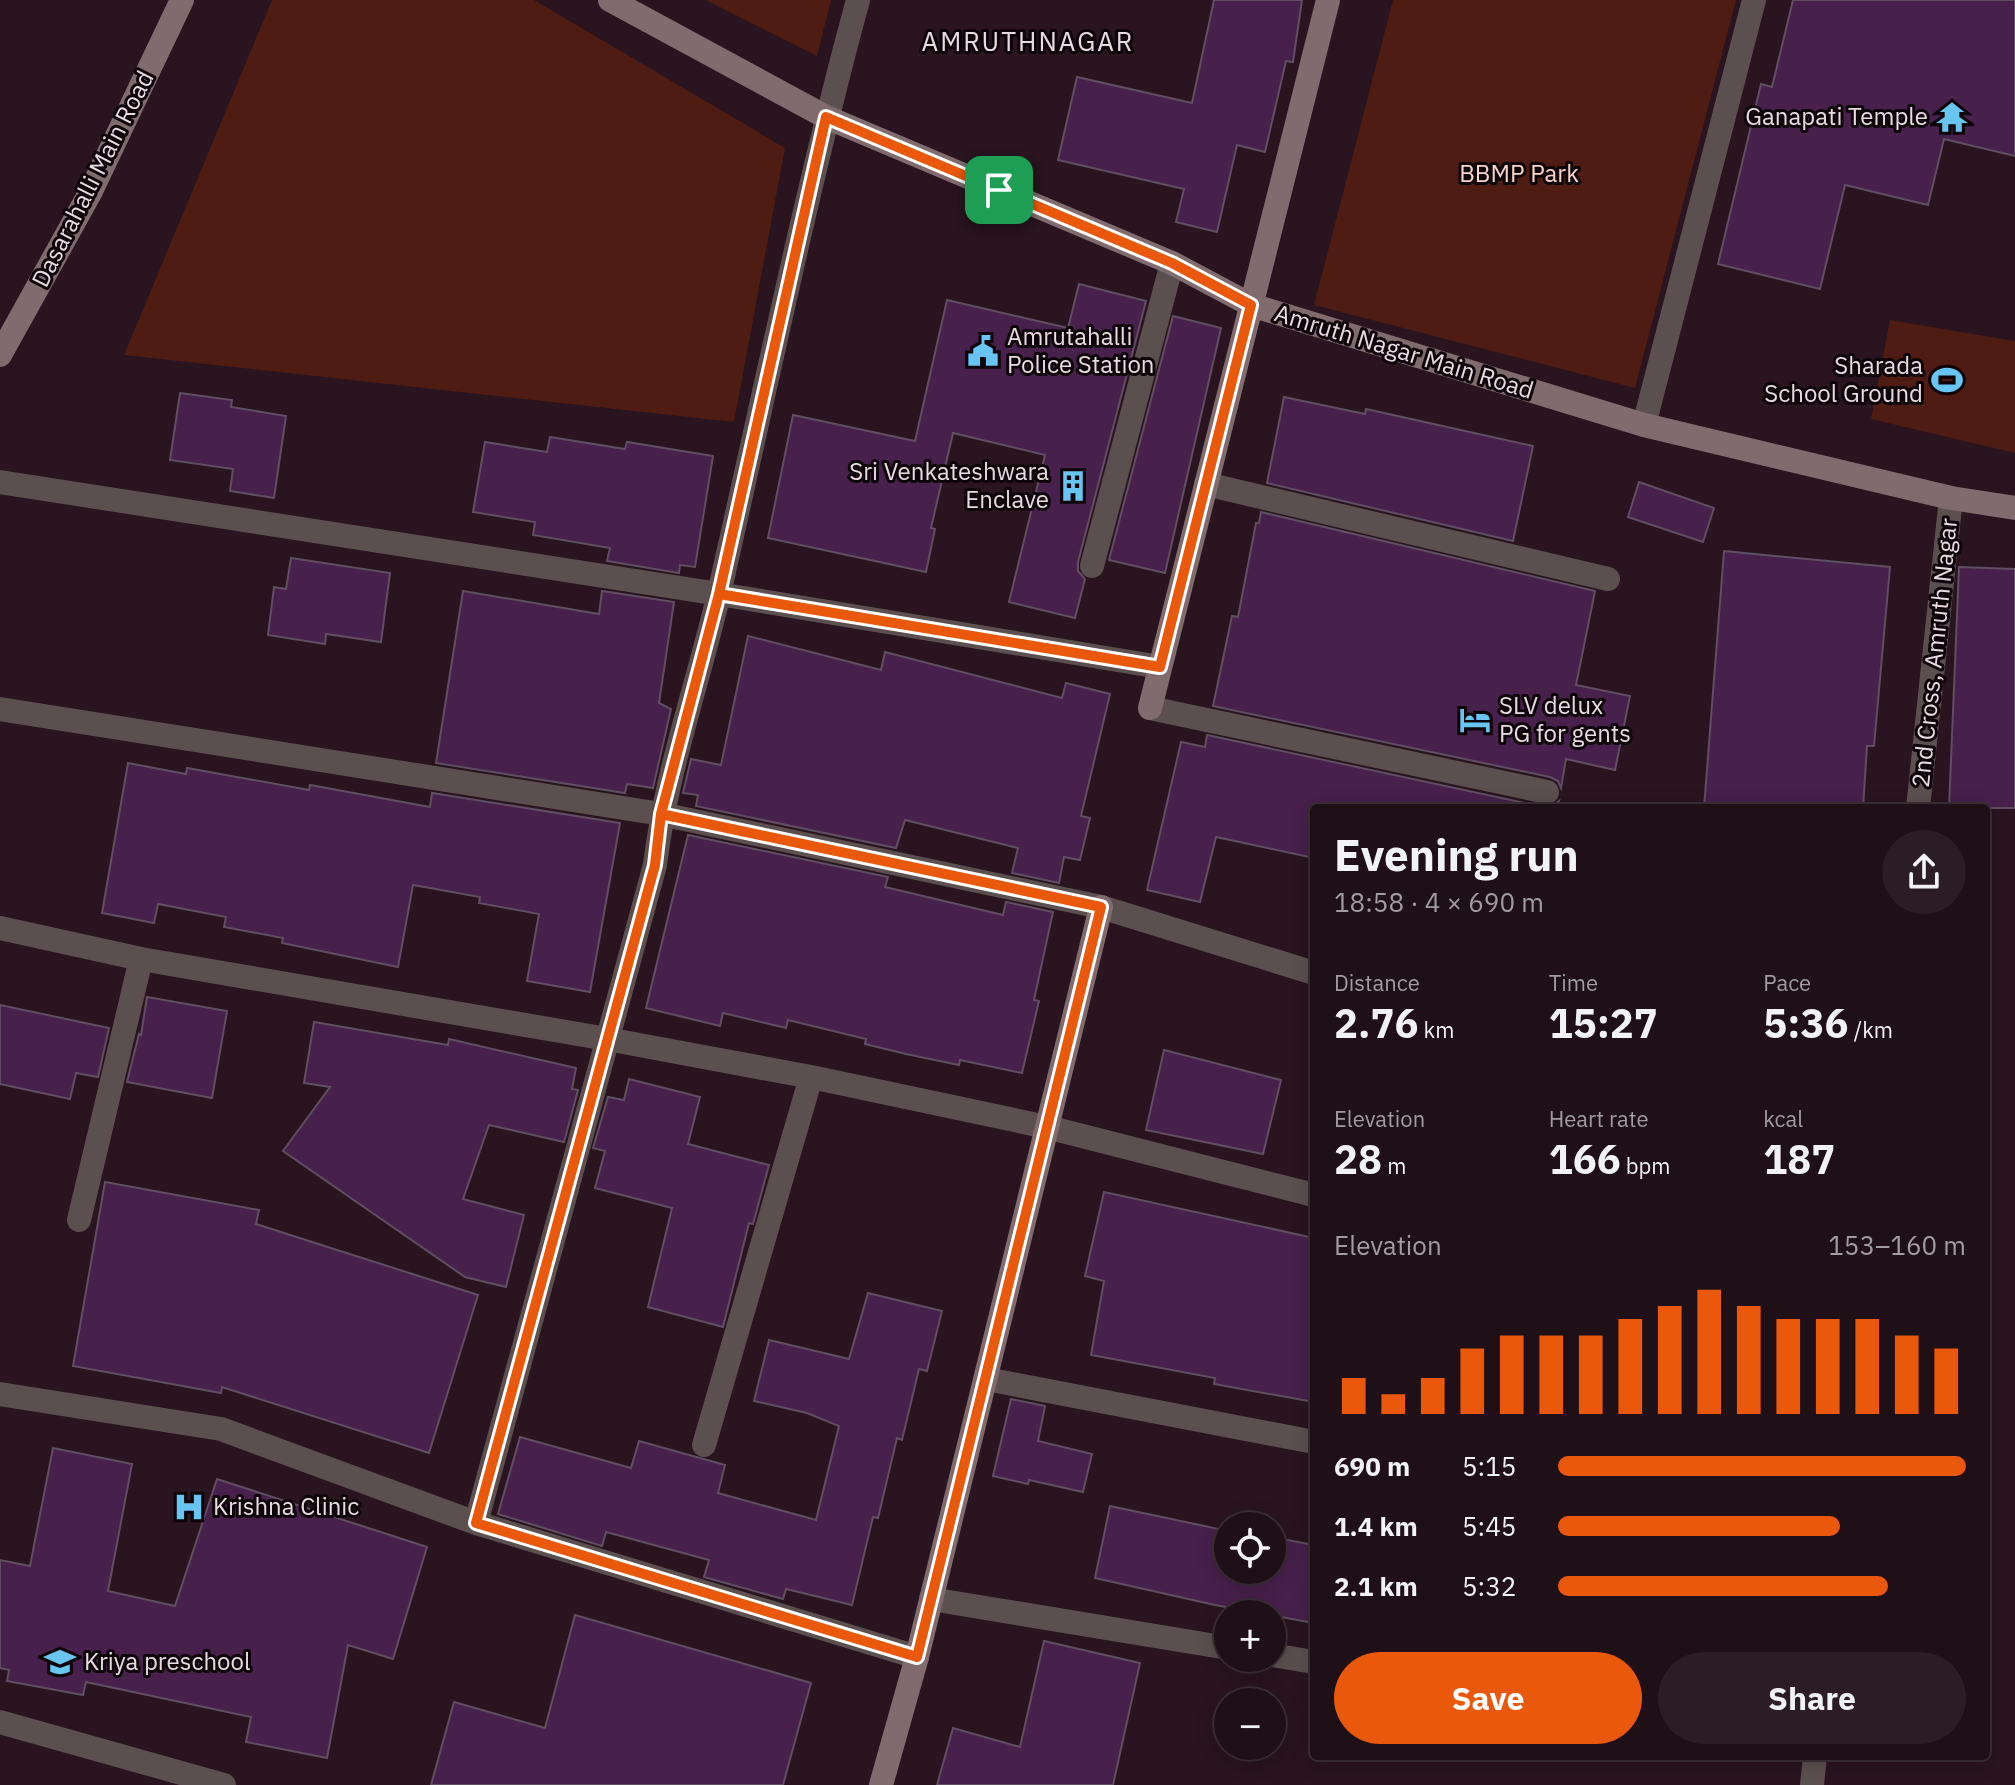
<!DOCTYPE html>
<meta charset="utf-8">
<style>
:root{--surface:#1f0f17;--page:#2c1d24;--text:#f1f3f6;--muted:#a19ca1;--line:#3c2f36;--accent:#ea580c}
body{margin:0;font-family:"IBM Plex Sans",sans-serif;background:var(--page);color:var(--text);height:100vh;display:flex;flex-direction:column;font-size:30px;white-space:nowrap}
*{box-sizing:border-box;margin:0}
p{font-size:26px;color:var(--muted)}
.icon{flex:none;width:44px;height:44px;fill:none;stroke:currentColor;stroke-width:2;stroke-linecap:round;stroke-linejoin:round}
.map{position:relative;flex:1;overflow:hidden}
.sheet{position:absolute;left:1310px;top:804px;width:680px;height:956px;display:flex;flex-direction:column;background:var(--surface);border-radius:8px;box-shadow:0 4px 20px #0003,0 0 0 2px var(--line)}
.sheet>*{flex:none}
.buttons{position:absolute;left:1214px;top:1512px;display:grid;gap:16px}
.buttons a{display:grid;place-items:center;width:72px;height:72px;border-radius:50%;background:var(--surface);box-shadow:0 4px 20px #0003,0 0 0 2px var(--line);font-size:40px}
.pin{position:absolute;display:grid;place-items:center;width:68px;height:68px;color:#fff;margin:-34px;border-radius:16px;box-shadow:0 4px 12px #0006}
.round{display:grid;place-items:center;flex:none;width:84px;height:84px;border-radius:42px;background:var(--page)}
.overview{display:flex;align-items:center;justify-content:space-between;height:136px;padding:0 24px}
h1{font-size:44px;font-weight:800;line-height:60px}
.metrics{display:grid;grid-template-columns:repeat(3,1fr);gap:12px;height:136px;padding:8px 24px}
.metrics div{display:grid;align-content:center}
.metrics b{font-size:40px;font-weight:800}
.metrics small{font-size:22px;font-weight:400}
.metrics p{font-size:22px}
.chart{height:224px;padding:16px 24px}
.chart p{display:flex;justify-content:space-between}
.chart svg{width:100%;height:144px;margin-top:8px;stroke:var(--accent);stroke-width:6}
.primary-button{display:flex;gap:16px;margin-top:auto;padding:16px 24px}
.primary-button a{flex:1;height:92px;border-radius:48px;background:var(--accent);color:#fff;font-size:32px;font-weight:800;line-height:92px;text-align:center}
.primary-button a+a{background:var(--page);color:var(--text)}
ul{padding:0 24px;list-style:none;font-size:26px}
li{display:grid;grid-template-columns:128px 96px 1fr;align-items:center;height:60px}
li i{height:20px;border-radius:10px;background:var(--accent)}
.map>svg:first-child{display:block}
</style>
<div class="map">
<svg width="2015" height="1785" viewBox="0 0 2015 1785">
<rect width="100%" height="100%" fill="#29141f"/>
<path fill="#4e1c12" d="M 272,0 L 534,0 L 785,148 L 734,422 L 124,355 Z
M 706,0 L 831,0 L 817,56 Z
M 1393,0 L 1736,0 L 1635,388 L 1314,305 Z
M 1890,320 L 2015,341 L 2015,453 L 1871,419 Z"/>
<path fill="#47204b" stroke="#604e62" stroke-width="2" d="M 1214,0 L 1302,0 L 1293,62 L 1286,61 L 1265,152 L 1237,145 L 1217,232 L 1176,222 L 1184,189 L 1058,160 L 1077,77 L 1192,103 Z
M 1793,0 L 2015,0 L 2015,156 L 1944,139 L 1928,205 L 1845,185 L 1820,289 L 1718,264 L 1761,84 L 1772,87 Z
M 1079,284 L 1146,301 L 1078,562 L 1078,571 L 1085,579 L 1075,618 L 1009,602 L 1045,455 L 953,433 L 931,528 L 935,529 L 926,572 L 768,538 L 793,415 L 915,441 L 947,300 L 1068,328 Z
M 1173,316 L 1221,328 L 1165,573 L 1109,560 Z
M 180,393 L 232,400 L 231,407 L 286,416 L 274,498 L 230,491 L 233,469 L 170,460 Z
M 1284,397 L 1365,414 L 1366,409 L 1533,446 L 1513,541 L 1267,483 Z
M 550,437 L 625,449 L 627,442 L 713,456 L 695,567 L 680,565 L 679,573 L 607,561 L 610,548 L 533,535 L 535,522 L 473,512 L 485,442 L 547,452 Z
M 1639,482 L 1714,508 L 1703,542 L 1628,517 Z
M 1261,512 L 1595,591 L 1576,685 L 1630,696 L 1615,770 L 1566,759 L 1561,788 L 1558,781 L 1550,777 L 1213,706 L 1232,616 L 1238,617 L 1256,523 L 1259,523 Z
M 1724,551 L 1890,567 L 1874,746 L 1867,746 L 1863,808 L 1704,808 Z
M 291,558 L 390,573 L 381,642 L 326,634 L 325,644 L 268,635 L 274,587 L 286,589 Z
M 1959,567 L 2015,569 L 2015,808 L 1949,808 Z
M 463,591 L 599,614 L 602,591 L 674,602 L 659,703 L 671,709 L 653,788 L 627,784 L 625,793 L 436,763 Z
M 748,636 L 881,670 L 885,652 L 1062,698 L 1066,683 L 1110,694 L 1081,816 L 1090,818 L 1080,860 L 1064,857 L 1059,883 L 1012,873 L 1018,848 L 905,820 L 896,848 L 696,806 L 698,795 L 683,793 L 691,759 L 721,765 Z
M 1207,735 L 1544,807 L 1552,806 L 1559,801 L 1557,808 L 1314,808 L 1314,858 L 1216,837 L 1200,902 L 1147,890 L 1181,742 L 1205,747 Z
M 128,763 L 186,774 L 187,768 L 309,790 L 310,785 L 430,807 L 432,793 L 620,823 L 590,992 L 527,981 L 539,914 L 479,903 L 480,897 L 413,885 L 398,967 L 282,943 L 283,938 L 224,927 L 226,917 L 158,904 L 154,923 L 102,913 Z
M 688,835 L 888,877 L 885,887 L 1003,915 L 1006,902 L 1053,912 L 1034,1000 L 1039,1001 L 1022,1073 L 960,1060 L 959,1065 L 906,1054 L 865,1044 L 866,1039 L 788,1020 L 786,1028 L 723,1013 L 720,1026 L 646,1008 Z
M 147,997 L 227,1011 L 212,1098 L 127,1082 L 139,1034 L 141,1035 Z
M 0,1005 L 109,1028 L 98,1077 L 76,1073 L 70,1099 L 0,1084 Z
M 314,1022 L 448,1045 L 449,1039 L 576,1068 L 572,1089 L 578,1090 L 564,1142 L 489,1125 L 463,1199 L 524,1215 L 506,1287 L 465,1277 L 283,1151 L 330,1087 L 304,1083 Z
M 1164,1050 L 1281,1080 L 1263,1154 L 1146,1130 Z
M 629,1079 L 700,1097 L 688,1144 L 769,1165 L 753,1224 L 749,1223 L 723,1327 L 648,1307 L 672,1208 L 595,1188 L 605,1151 L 593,1148 L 608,1097 L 624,1100 Z
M 105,1182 L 259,1210 L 256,1224 L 478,1295 L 429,1453 L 222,1387 L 221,1393 L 73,1366 Z
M 1104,1192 L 1314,1238 L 1314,1402 L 1214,1384 L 1215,1378 L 1091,1355 L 1104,1281 L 1085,1276 Z
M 868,1293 L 942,1311 L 927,1371 L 919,1369 L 902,1440 L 897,1438 L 878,1518 L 873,1517 L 852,1605 L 786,1589 L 783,1599 L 704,1577 L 709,1560 L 606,1532 L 602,1546 L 498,1514 L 520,1437 L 631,1468 L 639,1441 L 725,1465 L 718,1493 L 816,1520 L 839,1426 L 807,1413 L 754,1401 L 769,1340 L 849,1359 Z
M 1011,1399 L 1045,1406 L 1038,1441 L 1092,1454 L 1083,1492 L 1029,1480 L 1028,1484 L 993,1476 Z
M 53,1448 L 132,1464 L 108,1591 L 175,1606 L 217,1479 L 427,1547 L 393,1659 L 348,1645 L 327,1758 L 246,1742 L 251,1717 L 86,1682 L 83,1695 L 7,1681 L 9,1670 L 0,1668 L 0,1560 L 30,1566 Z
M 1110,1506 L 1228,1531 L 1228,1570 L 1272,1570 L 1272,1537 L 1314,1545 L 1314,1623 L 1215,1605 L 1095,1578 Z
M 575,1615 L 811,1683 L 783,1785 L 431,1785 L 454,1702 L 545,1728 Z
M 1044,1641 L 1140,1663 L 1113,1785 L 937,1785 L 953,1728 L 1020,1747 Z"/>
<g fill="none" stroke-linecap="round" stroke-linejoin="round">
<path stroke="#5c4f50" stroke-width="24" d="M 1644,425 L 1754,0
M 0,482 L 719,594 L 1160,667
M 1206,484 L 1608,579
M 1092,566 L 1172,263
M 1150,708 L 1547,792
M 0,709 L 661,814 L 1101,907 L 1314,973
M 1918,808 L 1951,498
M 0,928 L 141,959 L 607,1039 L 811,1077 L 1047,1127 L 1314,1195
M 79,1220 L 141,959
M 986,1379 L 1314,1442
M 0,1394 L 221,1429 L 476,1523 L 917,1657
M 704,1445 L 811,1077
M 476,1523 L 655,865 C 666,771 699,681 720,589 C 765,392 805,195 858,0
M 931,1599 L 1228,1648
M 1272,1655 L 1314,1662
M 0,1722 L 224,1785
M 1812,1785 L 1815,1756"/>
<path stroke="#806c6e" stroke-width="24" d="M 610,0 L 826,117 L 1172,263 L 1251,305 L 1644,425 L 1951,498 L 2015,508
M 0,355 L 90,193 L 182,0
M 1150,708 L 1328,0
M 881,1785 L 917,1657 L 1101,907"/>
</g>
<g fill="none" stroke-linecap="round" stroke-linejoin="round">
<defs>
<path id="route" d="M 999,190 L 826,117 L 719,594 L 661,814 L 655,865 L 476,1523 L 917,1657 L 1101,907 L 661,814 L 719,594 L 1160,667 L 1251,305 L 1172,263 L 999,190"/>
</defs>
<use href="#route" stroke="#fff" stroke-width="16"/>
<use href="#route" stroke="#ea580c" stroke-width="10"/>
</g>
<defs>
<symbol id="temple-bare" viewBox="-9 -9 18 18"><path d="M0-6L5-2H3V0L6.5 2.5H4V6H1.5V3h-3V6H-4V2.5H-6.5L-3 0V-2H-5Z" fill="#68c4f0" stroke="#0c0408" stroke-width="2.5" paint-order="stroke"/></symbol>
<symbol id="civic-bare" viewBox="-9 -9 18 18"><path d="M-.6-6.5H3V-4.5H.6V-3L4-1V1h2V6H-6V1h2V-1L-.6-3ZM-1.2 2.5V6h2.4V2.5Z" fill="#68c4f0" stroke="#0c0408" stroke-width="2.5" paint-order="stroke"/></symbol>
<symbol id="stadium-bare" viewBox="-9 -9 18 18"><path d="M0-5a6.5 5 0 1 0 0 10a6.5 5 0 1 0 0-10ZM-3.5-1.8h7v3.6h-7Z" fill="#68c4f0" stroke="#0c0408" stroke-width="2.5" paint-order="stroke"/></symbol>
<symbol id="building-bare" viewBox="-9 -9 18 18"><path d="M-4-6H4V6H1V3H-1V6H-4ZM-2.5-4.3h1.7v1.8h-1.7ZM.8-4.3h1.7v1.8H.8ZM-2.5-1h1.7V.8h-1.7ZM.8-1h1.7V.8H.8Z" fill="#68c4f0" stroke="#0c0408" stroke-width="2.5" paint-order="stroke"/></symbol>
<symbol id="hotel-bare" viewBox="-9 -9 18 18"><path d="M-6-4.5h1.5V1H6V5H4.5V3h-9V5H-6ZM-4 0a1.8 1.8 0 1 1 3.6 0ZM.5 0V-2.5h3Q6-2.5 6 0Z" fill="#68c4f0" stroke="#0c0408" stroke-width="2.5" paint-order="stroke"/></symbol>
<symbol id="hospital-bare" viewBox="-9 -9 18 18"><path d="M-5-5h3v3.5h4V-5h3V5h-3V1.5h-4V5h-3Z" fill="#68c4f0" stroke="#0c0408" stroke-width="2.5" paint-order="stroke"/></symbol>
<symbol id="school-bare" viewBox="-9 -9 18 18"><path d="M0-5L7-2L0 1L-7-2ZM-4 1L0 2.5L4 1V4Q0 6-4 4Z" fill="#68c4f0" stroke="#0c0408" stroke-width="2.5" paint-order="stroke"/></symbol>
</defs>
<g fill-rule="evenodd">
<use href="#temple-bare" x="1930" y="95" width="44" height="44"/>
<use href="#civic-bare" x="961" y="329" width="44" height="44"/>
<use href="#stadium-bare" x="1925" y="358" width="44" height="44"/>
<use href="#building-bare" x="1051" y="464" width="44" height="44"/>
<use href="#hotel-bare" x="1453" y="698" width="44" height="44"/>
<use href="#hospital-bare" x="167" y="1485" width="44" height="44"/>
<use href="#school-bare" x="38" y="1640" width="44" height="44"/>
</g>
<g text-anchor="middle" stroke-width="6" stroke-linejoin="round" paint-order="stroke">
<g font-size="24" fill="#e9dae2" stroke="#0c0408" text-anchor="start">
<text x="1928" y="125" text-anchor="end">Ganapati Temple</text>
<text x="1007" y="345">Amrutahalli<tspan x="1007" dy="28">Police Station</tspan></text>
<text x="1923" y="374" text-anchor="end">Sharada<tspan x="1923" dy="28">School Ground</tspan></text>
<text x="1049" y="480" text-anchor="end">Sri Venkateshwara<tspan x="1049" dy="28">Enclave</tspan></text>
<text x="1499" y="714">SLV delux<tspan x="1499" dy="28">PG for gents</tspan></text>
<text x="213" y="1515">Krishna Clinic</text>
<text x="84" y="1670">Kriya preschool</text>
</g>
<g font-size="24" fill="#fad2c9" stroke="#0c0408">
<text x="1519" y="182">BBMP Park</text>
</g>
<g font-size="24" fill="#e9dae2" stroke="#0c0408">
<text transform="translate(93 179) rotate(-63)" y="8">Dasarahalli Main Road</text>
<text transform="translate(1404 352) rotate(17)" y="8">Amruth Nagar Main Road</text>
<text transform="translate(1935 653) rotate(-84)" y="8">2nd Cross, Amruth Nagar</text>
</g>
<g font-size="26" letter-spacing="2" fill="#e9dae2" stroke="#0c0408">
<text x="1028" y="51">AMRUTHNAGAR</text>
</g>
</g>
</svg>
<div class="buttons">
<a><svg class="icon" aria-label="locate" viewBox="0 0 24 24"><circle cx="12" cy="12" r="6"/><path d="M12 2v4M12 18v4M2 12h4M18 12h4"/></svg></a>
<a>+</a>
<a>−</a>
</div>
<div class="pin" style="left:999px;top:190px;background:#1e9e55"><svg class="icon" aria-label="arrive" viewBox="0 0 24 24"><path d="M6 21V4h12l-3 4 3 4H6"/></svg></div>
<section class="sheet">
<div class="overview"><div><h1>Evening run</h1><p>18:58 · 4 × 690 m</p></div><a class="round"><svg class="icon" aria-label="share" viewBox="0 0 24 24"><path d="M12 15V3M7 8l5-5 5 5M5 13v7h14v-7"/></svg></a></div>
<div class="metrics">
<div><p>Distance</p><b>2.76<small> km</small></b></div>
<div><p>Time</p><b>15:27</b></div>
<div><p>Pace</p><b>5:36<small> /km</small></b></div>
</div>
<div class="metrics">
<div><p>Elevation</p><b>28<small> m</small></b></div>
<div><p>Heart rate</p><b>166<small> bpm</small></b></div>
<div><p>kcal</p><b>187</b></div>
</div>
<div class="chart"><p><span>Elevation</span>153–160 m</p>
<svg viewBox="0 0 160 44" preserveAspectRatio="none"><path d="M5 44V33M15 44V38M25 44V33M35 44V24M45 44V20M55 44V20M65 44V20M75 44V15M85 44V11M95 44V6M105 44V11M115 44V15M125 44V15M135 44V15M145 44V20M155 44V24"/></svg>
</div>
<ul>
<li><b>690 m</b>5:15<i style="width:100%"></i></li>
<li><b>1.4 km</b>5:45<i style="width:69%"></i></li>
<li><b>2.1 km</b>5:32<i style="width:81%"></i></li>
</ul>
<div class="primary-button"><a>Save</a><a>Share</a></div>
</section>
</div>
